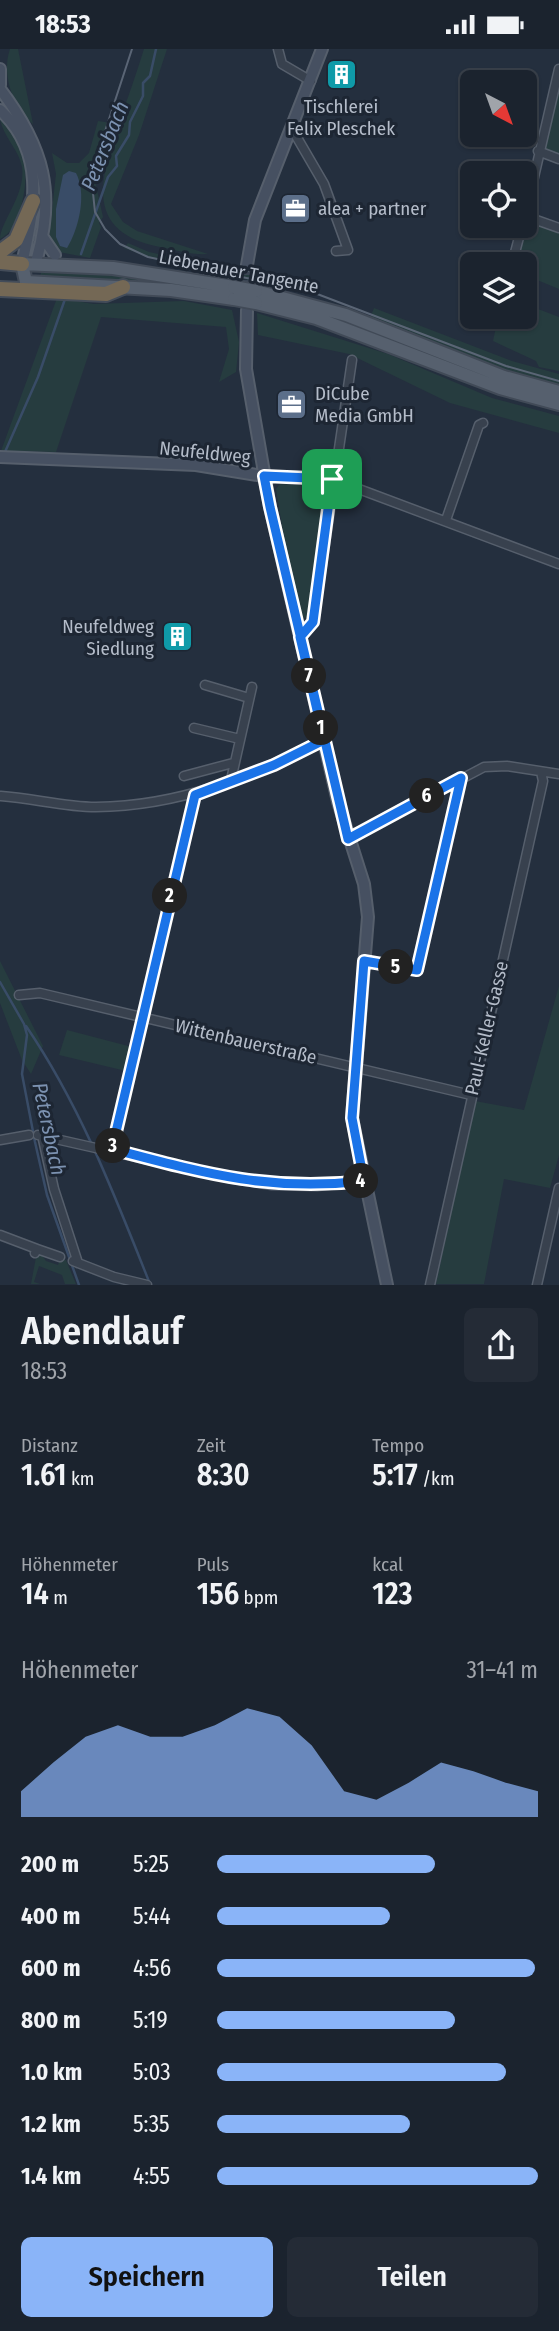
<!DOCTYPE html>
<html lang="de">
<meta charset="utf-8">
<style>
:root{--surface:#1b232e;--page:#242b36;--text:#f1f3f6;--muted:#a0a4aa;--line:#39404a;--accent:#8ab4f8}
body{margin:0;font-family:"Fira Sans Condensed",sans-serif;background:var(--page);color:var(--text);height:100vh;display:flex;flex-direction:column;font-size:26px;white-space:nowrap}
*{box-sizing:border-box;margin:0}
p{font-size:23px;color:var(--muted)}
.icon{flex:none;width:38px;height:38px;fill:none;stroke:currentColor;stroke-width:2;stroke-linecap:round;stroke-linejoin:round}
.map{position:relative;height:1236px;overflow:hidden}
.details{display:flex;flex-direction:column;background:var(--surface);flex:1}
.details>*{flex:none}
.needle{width:46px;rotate:139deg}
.controls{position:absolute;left:460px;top:21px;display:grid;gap:14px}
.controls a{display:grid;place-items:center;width:77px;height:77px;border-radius:10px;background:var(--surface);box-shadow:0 2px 5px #0004,0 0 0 2px var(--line);font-size:35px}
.pin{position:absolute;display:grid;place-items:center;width:60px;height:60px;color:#fff;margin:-30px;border-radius:14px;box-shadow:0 4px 10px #0006}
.km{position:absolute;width:35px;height:35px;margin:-18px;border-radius:50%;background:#222;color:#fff;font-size:19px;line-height:35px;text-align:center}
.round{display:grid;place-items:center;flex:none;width:74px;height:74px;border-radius:10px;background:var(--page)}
.head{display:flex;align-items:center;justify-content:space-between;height:119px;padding:0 21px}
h1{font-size:38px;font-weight:600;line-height:52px}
.stats{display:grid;grid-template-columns:repeat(3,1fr);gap:10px;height:119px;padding:7px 21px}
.stats div{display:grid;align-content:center}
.stats b{font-size:30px;font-weight:600}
.stats small{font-size:19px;font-weight:400}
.stats p{font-size:19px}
.chart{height:196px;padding:14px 21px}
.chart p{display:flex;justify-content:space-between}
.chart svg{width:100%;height:126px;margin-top:7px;fill:var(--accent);opacity:.7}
.button{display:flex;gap:14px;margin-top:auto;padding:14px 21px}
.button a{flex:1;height:80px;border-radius:10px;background:var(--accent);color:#111;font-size:28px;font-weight:600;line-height:80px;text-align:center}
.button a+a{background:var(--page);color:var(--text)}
ul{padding:0 21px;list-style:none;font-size:23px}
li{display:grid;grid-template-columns:112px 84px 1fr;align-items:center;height:52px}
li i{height:18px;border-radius:9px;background:var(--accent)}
.status{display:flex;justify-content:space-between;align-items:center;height:49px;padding:0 35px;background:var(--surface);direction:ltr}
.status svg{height:19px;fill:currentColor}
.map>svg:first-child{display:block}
</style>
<div class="status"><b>18:53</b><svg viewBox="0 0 49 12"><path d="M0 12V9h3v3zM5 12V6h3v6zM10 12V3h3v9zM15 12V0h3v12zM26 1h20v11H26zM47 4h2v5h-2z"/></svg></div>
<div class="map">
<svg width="559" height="1236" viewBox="0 0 559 1236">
<rect width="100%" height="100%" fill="#242f3e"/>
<path fill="#263c3f" d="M 10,0 L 18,0 L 33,75 C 13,59 1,25 10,0 Z
M 144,0 L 167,0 L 139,86 L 111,155 L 123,173 L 137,182 L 208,205 C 191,206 176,201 160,198 C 84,183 100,131 118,76 C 127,51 136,26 144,0 Z
M 557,38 L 559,38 L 559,107 L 542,98 Z
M 0,67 C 25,93 30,121 22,154 C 18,169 15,182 0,190 C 0,173 26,146 22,118 C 19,100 0,84 0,67 Z
M 98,72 L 112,74 L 95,132 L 103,168 L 99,174 L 101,178 L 90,209 L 59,203 L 49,188 L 56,125 L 52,104 L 67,114 L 79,114 L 89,104 Z
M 525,167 L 559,179 L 559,240 L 525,226 L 525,215 L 512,215 L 525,177 Z
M 128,194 L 149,203 L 312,238 L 310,244 L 156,211 L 124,199 Z
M 42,221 L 125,227 L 271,249 L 363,277 L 501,332 L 559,351 C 483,333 412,297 338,271 C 246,240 151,233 55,232 L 40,227 Z
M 57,249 L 94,255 L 184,252 L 232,261 L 239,293 L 236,323 L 219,333 L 229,300 L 226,278 L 101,268 L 56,403 L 1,402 Z
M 525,255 L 559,268 L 559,322 L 539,318 L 536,312 L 493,292 L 498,268 L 525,268 Z
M 374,259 L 512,312 L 559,325 L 559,336 L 515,325 L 370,269 Z
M 257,264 L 388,305 L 492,349 L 559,367 L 559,384 L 450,354 L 349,305 L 258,286 Z
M 280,435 L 321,437 L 327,443 L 312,568 L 303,569 L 287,507 L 276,440 Z
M 0,912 L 43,997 L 31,1025 L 22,1011 L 0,954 Z
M 559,937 L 559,1106 L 550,1139 L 504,1130 L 484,1235 L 436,1235 L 475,1052 L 524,1061 Z
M 67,981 L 132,998 L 126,1022 L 59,1006 Z
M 41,1205 L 46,1212 L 58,1216 L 60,1211 L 66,1211 L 76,1235 L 65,1235 L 62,1226 L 39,1217 L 34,1233 L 40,1235 L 31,1235 L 36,1208 Z"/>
<path fill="#394c67" d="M 69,122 L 76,124 C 87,145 79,179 67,199 L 60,197 L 56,188 L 56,160 L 63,126 Z"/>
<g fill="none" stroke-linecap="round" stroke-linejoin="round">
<path stroke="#394c67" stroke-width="2.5" d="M 81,205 L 108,128 L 117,117 L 116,107 L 129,86 L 130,73 L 143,47 L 143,34 L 150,27 L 156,0
M 5,403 L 38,328 L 65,250
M 0,933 L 24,975 L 27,986 L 22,1025 L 35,1093 L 47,1146 L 79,1236
M 26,977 C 80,1056 115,1147 150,1235"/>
<path stroke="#3a4453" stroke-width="10" stroke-dasharray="10 5" stroke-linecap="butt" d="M 247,216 L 247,248"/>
<defs>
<path id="street" d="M 278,0 L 282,15 L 311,32
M 292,80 L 324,135 L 348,201 L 336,202
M 538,102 L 559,110
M 525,167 L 559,20
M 525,167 L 559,179
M 512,215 L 522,177
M 263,427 L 332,430 L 559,515
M 446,471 L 479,376 L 483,374
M 300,588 L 313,573 L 317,549 L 352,311
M 205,636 L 249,649
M 194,679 L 240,690
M 184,727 L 233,714
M 231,731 L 252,638
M 1,747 C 32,749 64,758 96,758 C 181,757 249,728 324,691
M 348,790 L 484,718 L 507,717 L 559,725
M 364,912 L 417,921 L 461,728
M 19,946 L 40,944 L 471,1046
M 38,1086 L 229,1129 L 272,1136 L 317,1137 L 364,1132
M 42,1086 L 54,1140 L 78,1214
M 0,1091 L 29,1086
M 112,1100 L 195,746
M 0,1186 L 37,1200 L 35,1204
M 37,1200 L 60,1208
M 73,1212 L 114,1228 L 147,1236
M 430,1236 L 543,732 L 541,723
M 537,1236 L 559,1139"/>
<path id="secondary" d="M 0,20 L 0,36
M 0,40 C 44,98 57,145 35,216
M 0,61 C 47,105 34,159 22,215
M 42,187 L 55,206
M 247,216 L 255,171 L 322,0
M 247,261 L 246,320 L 270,458 L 338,753 L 364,835 L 368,868 L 352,1069 L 387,1236
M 0,408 L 196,416 L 263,427"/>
<path id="primary" d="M 26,233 L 22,215 L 113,219 L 234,238
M 26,233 L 171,241 L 234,250
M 256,242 L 346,266 L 504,328 L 559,343
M 256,254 L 316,269 L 500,339 L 559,355"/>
<path id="highway" d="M 0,203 L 16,191 L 33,152
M 0,213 L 22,215
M 0,240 L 106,245 L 123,238"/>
</defs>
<use href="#street" stroke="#565f6c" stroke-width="11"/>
<use href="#secondary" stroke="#565f6c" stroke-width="14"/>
<use href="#primary" stroke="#414a57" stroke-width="16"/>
<use href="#highway" stroke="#434c59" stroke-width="18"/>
<use href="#street" stroke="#38414e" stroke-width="8"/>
<use href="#secondary" stroke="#465061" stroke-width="10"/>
<use href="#primary" stroke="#56606e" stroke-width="12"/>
<use href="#highway" stroke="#746855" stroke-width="14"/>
<path stroke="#5a6575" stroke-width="2" d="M 132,0 L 91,125 L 95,163 L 105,180 L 120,195 L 148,208 L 312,243 L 506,317 L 559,332"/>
<defs>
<path id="primary-bridge" d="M 234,238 L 256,242
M 234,250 L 256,254"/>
</defs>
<use href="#primary-bridge" stroke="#414a57" stroke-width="16" stroke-linecap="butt"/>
<use href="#primary-bridge" stroke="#56606e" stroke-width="12"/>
</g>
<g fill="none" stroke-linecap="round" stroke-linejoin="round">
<defs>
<path id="route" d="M 332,430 L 313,573 L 300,588 L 324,691 L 274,716 L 195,746 L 112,1100 C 203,1124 269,1143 364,1132 L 352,1069 L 364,912 L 417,921 L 461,729 L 348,790 L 270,458 L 264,427 L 332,430"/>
</defs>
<use href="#route" stroke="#fff" stroke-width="14"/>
<use href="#route" stroke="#1a73e8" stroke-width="9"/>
</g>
<defs>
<symbol id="building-square" viewBox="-11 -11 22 22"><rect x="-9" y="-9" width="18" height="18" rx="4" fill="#0f9aa8" stroke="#1d2633"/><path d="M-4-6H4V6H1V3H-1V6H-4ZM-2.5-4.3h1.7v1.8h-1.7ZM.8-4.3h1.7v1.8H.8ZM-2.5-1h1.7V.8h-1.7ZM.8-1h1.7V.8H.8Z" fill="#fff"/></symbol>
<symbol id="office-square" viewBox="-11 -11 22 22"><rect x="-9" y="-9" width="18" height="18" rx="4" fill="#5c6f8a" stroke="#1d2633"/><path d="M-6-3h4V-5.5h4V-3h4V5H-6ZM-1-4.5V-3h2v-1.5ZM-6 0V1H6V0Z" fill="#fff"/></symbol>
</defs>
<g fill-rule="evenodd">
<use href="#building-square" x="324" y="8" width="35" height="35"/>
<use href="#office-square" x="278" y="142" width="35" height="35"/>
<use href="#office-square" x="274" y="338" width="35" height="35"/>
<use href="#building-square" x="160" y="570" width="35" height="35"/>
</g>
<g text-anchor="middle" stroke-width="6" stroke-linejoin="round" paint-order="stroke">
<g font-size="19" fill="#b4bcc9" stroke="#1d2633" text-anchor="start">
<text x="341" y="64" text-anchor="middle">Tischlerei<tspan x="341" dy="22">Felix Pleschek</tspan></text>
<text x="318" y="166">alea + partner</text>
<text x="315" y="351">DiCube<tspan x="315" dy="22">Media GmbH</tspan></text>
<text x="154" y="584" text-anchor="end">Neufeldweg<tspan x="154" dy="22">Siedlung</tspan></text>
</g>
<g font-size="19" fill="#b4bcc9" stroke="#1d2633">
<text transform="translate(239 222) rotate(11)" y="7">Liebenauer Tangente</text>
<text transform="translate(205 403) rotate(6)" y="7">Neufeldweg</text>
<text transform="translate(486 979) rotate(-77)" y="7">Paul-Keller-Gasse</text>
<text transform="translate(246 992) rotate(13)" y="7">Wittenbauerstraße</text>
</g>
<g font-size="21" font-style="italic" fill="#7c92b1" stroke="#1d2633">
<text transform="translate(105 97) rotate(-68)" y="7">Petersbach</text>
<text transform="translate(49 1080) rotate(78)" y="7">Petersbach</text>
</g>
</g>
</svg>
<div class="controls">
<a><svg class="needle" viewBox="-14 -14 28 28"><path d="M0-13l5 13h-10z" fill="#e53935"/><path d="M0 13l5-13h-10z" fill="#a0a4aa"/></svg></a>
<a><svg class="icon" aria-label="locate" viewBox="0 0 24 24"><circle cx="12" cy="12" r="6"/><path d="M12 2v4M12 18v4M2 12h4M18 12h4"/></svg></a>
<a><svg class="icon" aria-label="layers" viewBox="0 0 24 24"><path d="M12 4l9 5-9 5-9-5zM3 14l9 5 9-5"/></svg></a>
</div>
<div class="pin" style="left:332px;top:430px;background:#1e9e55"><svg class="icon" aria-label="arrive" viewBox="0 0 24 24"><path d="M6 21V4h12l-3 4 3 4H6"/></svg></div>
<b class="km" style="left:321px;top:679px">1</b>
<b class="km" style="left:170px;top:847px">2</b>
<b class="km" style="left:113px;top:1097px">3</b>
<b class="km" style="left:361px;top:1132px">4</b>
<b class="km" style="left:396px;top:918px">5</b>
<b class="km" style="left:427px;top:747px">6</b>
<b class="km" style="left:309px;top:627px">7</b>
</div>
<section class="details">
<div class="head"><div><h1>Abendlauf</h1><p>18:53</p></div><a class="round"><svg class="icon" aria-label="share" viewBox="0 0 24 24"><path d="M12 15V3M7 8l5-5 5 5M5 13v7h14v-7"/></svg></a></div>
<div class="stats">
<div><p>Distanz</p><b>1.61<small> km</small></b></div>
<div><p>Zeit</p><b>8:30</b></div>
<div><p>Tempo</p><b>5:17<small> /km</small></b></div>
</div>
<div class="stats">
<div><p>Höhenmeter</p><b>14<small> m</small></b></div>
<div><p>Puls</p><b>156<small> bpm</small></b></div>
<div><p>kcal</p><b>123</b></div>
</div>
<div class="chart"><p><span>Höhenmeter</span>31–41 m</p>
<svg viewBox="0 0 160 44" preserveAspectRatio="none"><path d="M0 44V35L10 25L20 16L30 12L40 16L50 16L60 12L70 6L80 9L90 19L100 35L110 38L120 32L130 25L140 28L150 32L160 35V44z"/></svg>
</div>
<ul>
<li><b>200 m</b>5:25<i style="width:68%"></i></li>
<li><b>400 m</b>5:44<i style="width:54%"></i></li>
<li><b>600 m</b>4:56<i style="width:99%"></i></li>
<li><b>800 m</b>5:19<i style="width:74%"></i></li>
<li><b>1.0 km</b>5:03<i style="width:90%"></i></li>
<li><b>1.2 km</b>5:35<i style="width:60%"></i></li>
<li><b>1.4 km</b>4:55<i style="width:100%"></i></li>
</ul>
<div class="button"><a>Speichern</a><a>Teilen</a></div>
</section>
